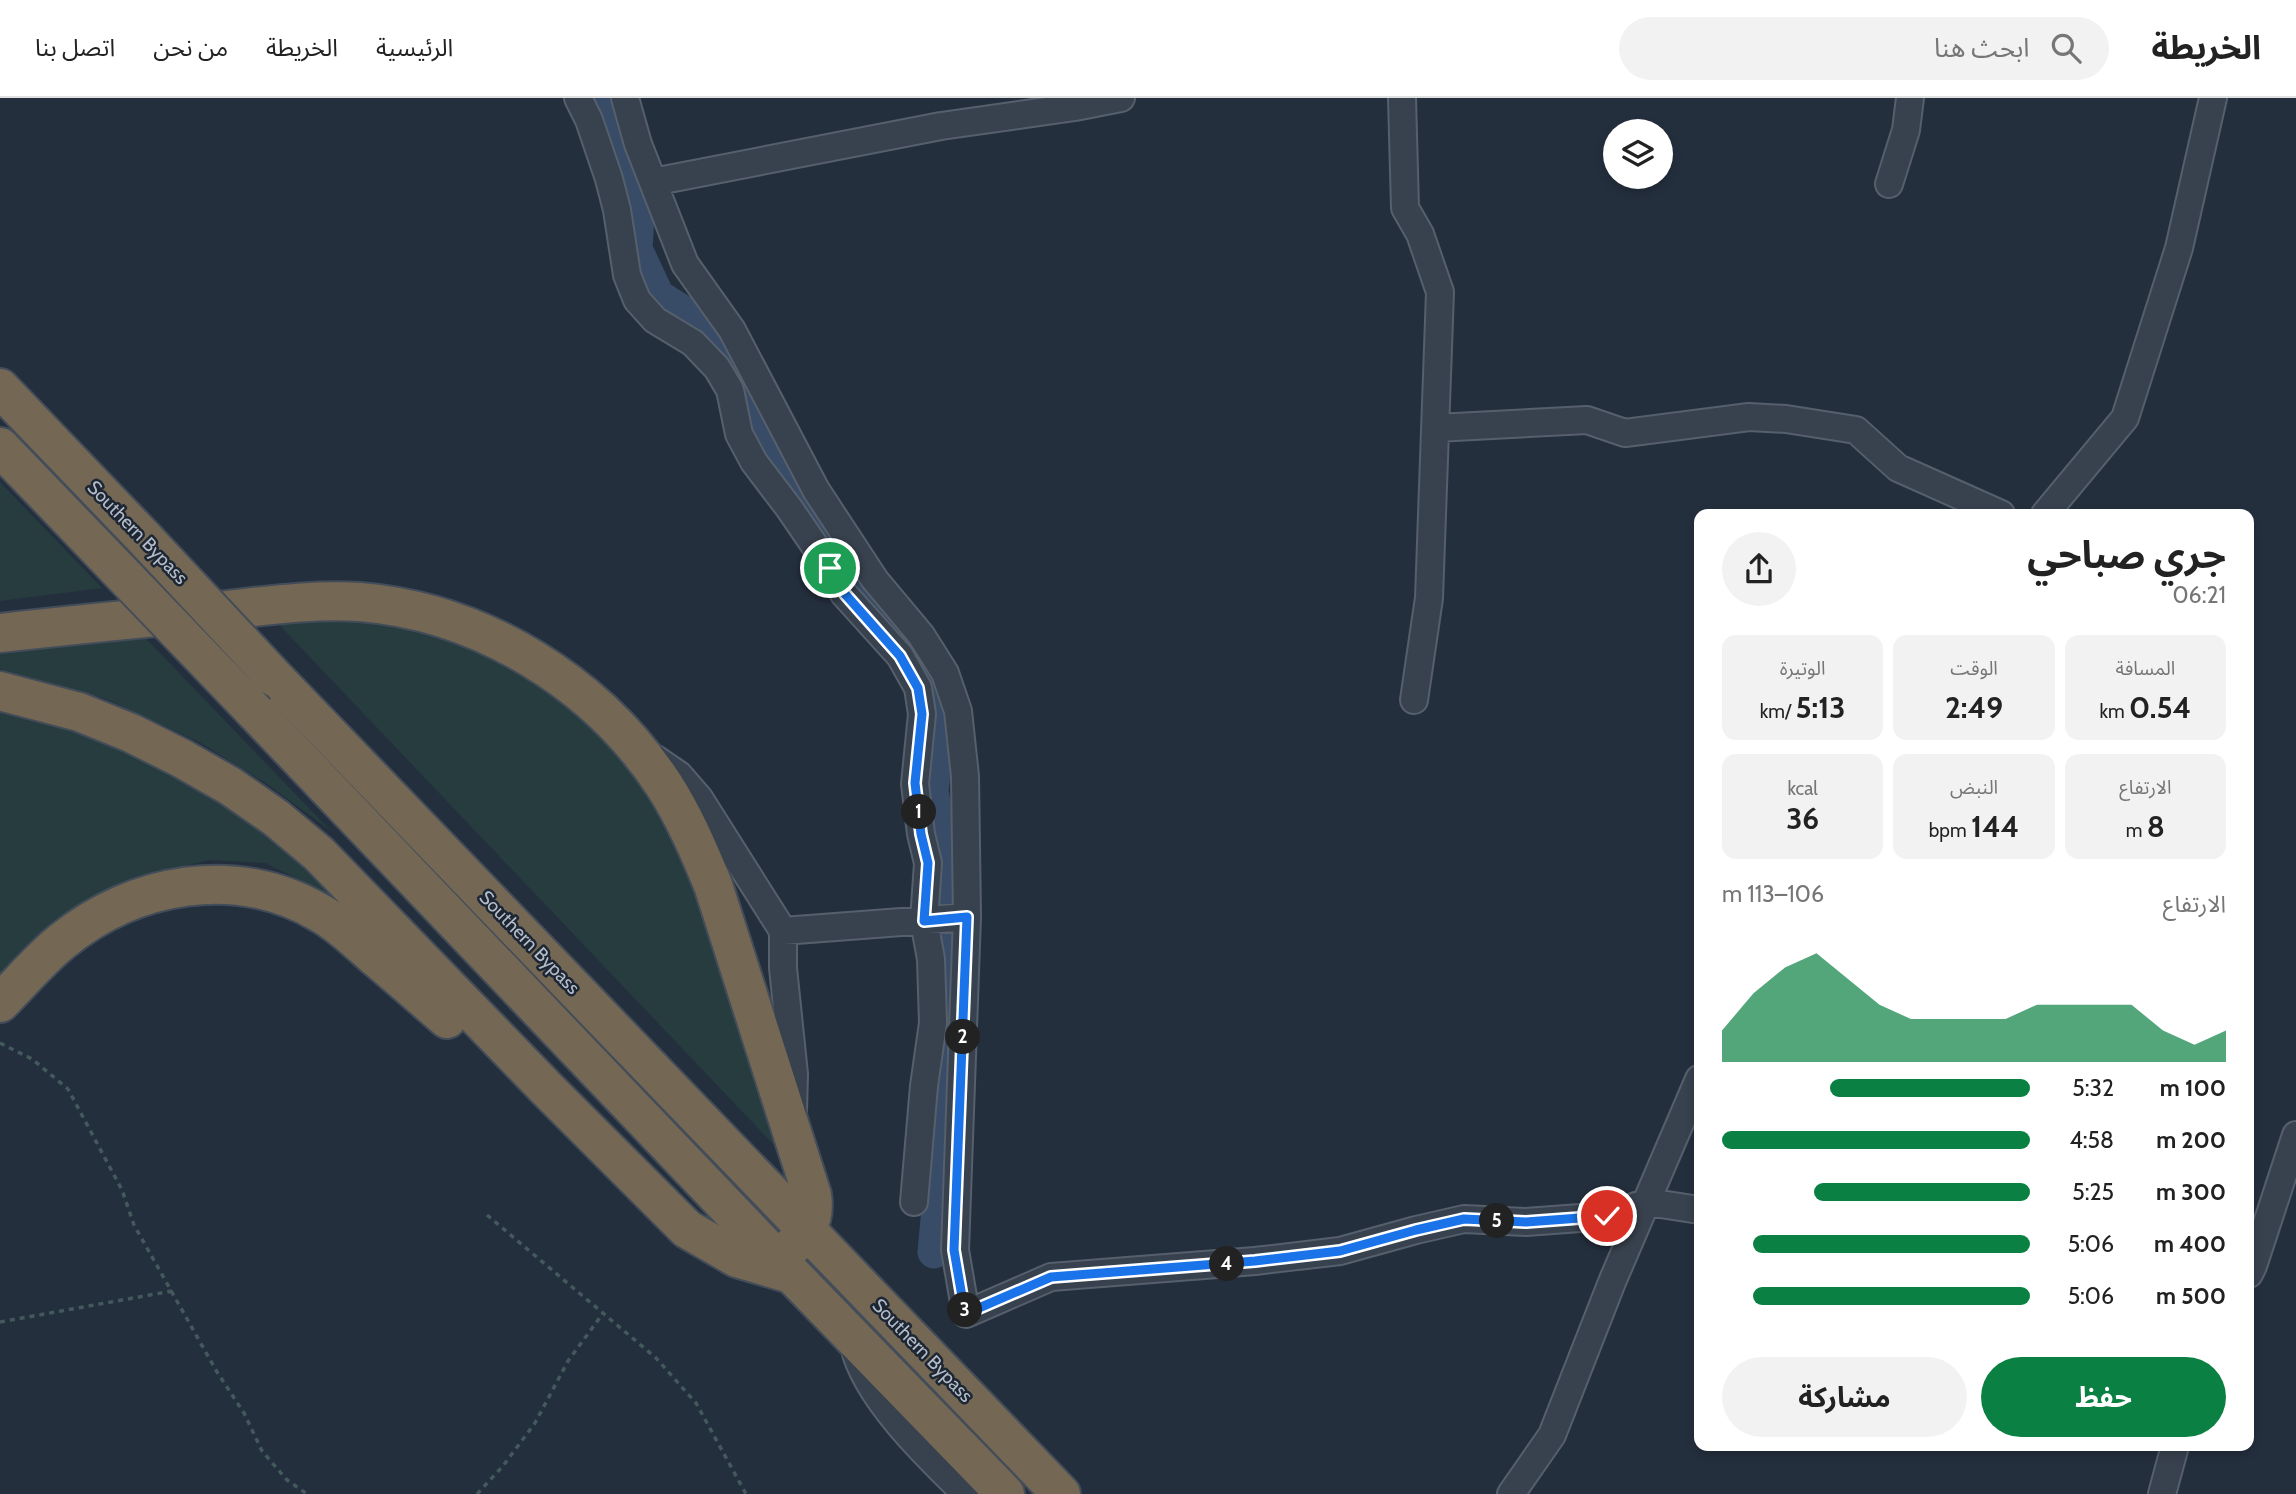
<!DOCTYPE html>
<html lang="ar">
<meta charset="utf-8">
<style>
:root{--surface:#fff;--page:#f2f2f2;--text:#222;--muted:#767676;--line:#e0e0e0;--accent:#0b8043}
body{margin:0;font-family:Cabin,"Noto Sans Arabic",sans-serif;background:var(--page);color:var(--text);direction:rtl;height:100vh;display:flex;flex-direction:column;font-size:26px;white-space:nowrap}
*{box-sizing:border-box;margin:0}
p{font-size:23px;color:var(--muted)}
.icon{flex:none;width:38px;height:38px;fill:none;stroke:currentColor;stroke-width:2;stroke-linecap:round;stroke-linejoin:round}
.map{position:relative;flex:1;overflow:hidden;direction:ltr}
.sheet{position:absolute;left:1694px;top:411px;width:560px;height:942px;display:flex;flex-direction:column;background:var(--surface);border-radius:14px;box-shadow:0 4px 10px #0003;direction:rtl}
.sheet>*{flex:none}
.tools{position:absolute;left:1603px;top:21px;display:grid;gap:14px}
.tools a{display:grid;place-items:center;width:70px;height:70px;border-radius:50%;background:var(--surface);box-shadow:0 4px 10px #0003;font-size:35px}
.pin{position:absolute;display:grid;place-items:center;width:60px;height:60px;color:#fff;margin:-30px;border:4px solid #fff;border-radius:50%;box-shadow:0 2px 7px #0007}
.km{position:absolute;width:35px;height:35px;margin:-18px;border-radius:50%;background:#222;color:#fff;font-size:19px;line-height:35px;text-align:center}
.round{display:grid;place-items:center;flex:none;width:74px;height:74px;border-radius:37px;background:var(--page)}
.summary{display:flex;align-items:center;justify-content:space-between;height:119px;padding:0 28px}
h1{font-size:38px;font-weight:700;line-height:52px}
.metrics{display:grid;grid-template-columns:repeat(3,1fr);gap:10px;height:119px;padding:7px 28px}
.metrics div{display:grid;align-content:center;border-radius:14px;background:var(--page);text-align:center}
.metrics b{font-size:30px;font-weight:700}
.metrics small{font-size:19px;font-weight:400}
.metrics p{font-size:19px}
.chart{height:196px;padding:14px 28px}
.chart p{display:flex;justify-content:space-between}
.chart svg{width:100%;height:126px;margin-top:7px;fill:var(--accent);opacity:.7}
.button{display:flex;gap:14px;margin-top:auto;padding:14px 28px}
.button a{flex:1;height:80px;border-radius:42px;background:var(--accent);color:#fff;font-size:28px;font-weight:700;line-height:80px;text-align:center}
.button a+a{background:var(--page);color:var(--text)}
ul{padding:0 28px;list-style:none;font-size:23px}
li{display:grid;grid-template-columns:112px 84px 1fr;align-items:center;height:52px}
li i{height:18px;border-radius:9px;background:var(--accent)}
header{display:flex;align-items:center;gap:42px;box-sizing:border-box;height:98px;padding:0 35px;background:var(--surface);border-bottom:2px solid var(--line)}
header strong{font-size:33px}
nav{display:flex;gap:38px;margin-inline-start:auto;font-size:24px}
.search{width:490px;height:63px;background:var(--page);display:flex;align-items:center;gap:18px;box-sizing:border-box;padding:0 24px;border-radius:38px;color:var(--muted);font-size:26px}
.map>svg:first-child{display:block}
</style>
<header>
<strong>الخريطة</strong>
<div class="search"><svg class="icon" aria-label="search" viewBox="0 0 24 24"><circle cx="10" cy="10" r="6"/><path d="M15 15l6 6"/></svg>ابحث هنا</div>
<nav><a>الرئيسية</a><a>الخريطة</a><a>من نحن</a><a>اتصل بنا</a></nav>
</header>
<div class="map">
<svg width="2296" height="1396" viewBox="0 0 2296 1396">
<rect width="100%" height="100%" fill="#242f3e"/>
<path fill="#263c3f" d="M 0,384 L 102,490 L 0,503 Z
M 266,513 L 356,515 L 437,533 L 508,562 L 584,616 L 625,659 L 680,746 L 729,881 L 775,1048 Z
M 133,527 L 331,733 L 270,688 L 199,644 L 106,601 L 0,571 L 0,544 Z
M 0,605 L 102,634 L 265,719 L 339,801 L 265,765 L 209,762 L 132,781 L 67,818 L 0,882 Z"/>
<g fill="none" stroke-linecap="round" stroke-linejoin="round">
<path stroke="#394c67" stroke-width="33" d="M 592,0 L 639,100 L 636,151 L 658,198 L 702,226 L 734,261 L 752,295 L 763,346 L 807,407 L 837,463 L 865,501 L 904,540 L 934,591 L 938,648 L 932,692 L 943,757 L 952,935 L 942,990 L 939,1057 L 940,1090 L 934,1154"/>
<defs>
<path id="minor" d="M 578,0 L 589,22 L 609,81 L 617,112 L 627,177 L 637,202 L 655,222 L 693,245 L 717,270 L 730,292 L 739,336 L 754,364 L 789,410 L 830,470 L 844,496 L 900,558 L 918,590 L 922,616 L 915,686 L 921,736 L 928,765 L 924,823 L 931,861 L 933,925 L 924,988 L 914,1104
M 625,0 L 638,46 L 685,166 L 732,232 L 816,392 L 875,482 L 921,537 L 945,575 L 958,613 L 965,678 L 967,819 L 955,1152 L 966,1216 L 1051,1179 L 1255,1163 L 1340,1153 L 1416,1132 L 1464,1121 L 1526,1124 L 1607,1118 L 1648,1104 L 1699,1112
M 1402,0 L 1405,110 L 1420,136 L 1440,194 L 1429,500 L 1414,602
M 653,84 L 941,28 L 1075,9 L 1121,0
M 1889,86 L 1906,32 L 1910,0
M 1436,330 L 1587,322 L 1625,335 L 1749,319 L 1786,321 L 1856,332 L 1898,370 L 2001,416
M 2045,416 L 2125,320 L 2179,150 L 2213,0
M 654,660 L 679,677 L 699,700 L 783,833 L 783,870 L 794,976 L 793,1013
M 783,833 L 967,819
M 2249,1176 L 2253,1168 L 2296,1037
M 854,1248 C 865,1299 929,1360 966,1396
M 1511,1396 L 1552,1337 L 1612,1184 L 1699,981
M 2162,1396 L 2175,1348"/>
<path id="highway" d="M 0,290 L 145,441
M 0,349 L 105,458
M 0,535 C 72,527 144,520 217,513 C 264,508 312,501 360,504 C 482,514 597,585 664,687 C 684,718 699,753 713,787 L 812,1097 C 817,1130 800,1140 778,1162
M 274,579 L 1061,1396
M 0,593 L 79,614 L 131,635 L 181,660 L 230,688 L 276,720 L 319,756 L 547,991 L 687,1131 L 737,1160 L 791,1176
M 256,615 L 778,1162 L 1005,1396
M 0,905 C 20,885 39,862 61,844 C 134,784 236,766 320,815 C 340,826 357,843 374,858 C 399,879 423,900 447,921"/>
</defs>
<use href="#minor" stroke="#565f6c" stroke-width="30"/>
<use href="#highway" stroke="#434c59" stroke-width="42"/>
<path stroke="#44595c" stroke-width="3.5" stroke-dasharray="5 5" stroke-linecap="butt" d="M 0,945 L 32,961 L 68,991 L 122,1092 L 134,1127 L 217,1274 L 244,1315 L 262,1353 L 287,1382 L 307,1396
M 487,1117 L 656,1260 L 696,1305 L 746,1396
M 0,1224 L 172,1193
M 477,1396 L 503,1368 L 535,1325 L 568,1263 L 604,1214"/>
<use href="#minor" stroke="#38414e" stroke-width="26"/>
<use href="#highway" stroke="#746855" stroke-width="38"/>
<defs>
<path id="highway-bridge" d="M 145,441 L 274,579
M 105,458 L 256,615"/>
</defs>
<use href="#highway-bridge" stroke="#434c59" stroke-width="42" stroke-linecap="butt"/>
<use href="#highway-bridge" stroke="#746855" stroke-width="38"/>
</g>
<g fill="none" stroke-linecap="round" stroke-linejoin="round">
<defs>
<path id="route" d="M 830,470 L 845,496 L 900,558 L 918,590 L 922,616 L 915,685 L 921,736 L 928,765 L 924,823 L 967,819 L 954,1152 L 965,1216 L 1051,1179 L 1255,1163 L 1340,1153 L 1416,1132 L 1464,1121 L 1526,1124 L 1607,1118"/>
</defs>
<use href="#route" stroke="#fff" stroke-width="14"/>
<use href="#route" stroke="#1a73e8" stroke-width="9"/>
</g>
<g text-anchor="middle" stroke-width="5" stroke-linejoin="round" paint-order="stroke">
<g font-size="19" fill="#b4bcc9" stroke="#1d2633">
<text transform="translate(138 434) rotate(46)" y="7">Southern Bypass</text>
<text transform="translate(530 844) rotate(46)" y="7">Southern Bypass</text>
<text transform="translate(923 1252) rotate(46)" y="7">Southern Bypass</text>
</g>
</g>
</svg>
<div class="tools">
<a><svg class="icon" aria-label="layers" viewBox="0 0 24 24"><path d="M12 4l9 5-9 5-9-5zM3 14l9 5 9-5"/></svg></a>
</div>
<div class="pin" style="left:830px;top:470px;background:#1e9e55"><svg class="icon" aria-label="arrive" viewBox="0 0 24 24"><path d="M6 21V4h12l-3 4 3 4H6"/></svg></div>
<div class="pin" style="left:1607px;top:1118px;background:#d93025"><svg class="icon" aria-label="check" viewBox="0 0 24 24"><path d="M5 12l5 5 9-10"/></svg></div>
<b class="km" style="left:919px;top:714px">1</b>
<b class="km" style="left:963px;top:939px">2</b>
<b class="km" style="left:965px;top:1212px">3</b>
<b class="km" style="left:1227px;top:1166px">4</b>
<b class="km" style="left:1497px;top:1123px">5</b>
<section class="sheet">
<div class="summary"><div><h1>جري صباحي</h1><p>06:21</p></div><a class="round"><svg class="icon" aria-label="share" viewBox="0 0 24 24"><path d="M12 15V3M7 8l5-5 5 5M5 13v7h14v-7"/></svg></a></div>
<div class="metrics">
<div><p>المسافة</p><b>0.54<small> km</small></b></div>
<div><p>الوقت</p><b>2:49</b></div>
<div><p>الوتيرة</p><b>5:13<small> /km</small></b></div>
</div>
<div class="metrics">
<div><p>الارتفاع</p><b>8<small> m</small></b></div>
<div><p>النبض</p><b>144<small> bpm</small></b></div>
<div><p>kcal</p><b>36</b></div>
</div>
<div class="chart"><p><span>الارتفاع</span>106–113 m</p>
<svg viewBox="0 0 160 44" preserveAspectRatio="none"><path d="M0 44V33L10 20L20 11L30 6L40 15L50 24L60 29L70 29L80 29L90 29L100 24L110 24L120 24L130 24L140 33L150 38L160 33V44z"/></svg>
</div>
<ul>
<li><b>100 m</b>5:32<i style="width:65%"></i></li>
<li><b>200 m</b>4:58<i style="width:100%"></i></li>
<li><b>300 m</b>5:25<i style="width:70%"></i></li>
<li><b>400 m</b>5:06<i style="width:90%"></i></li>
<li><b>500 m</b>5:06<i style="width:90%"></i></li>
</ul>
<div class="button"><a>حفظ</a><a>مشاركة</a></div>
</section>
</div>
